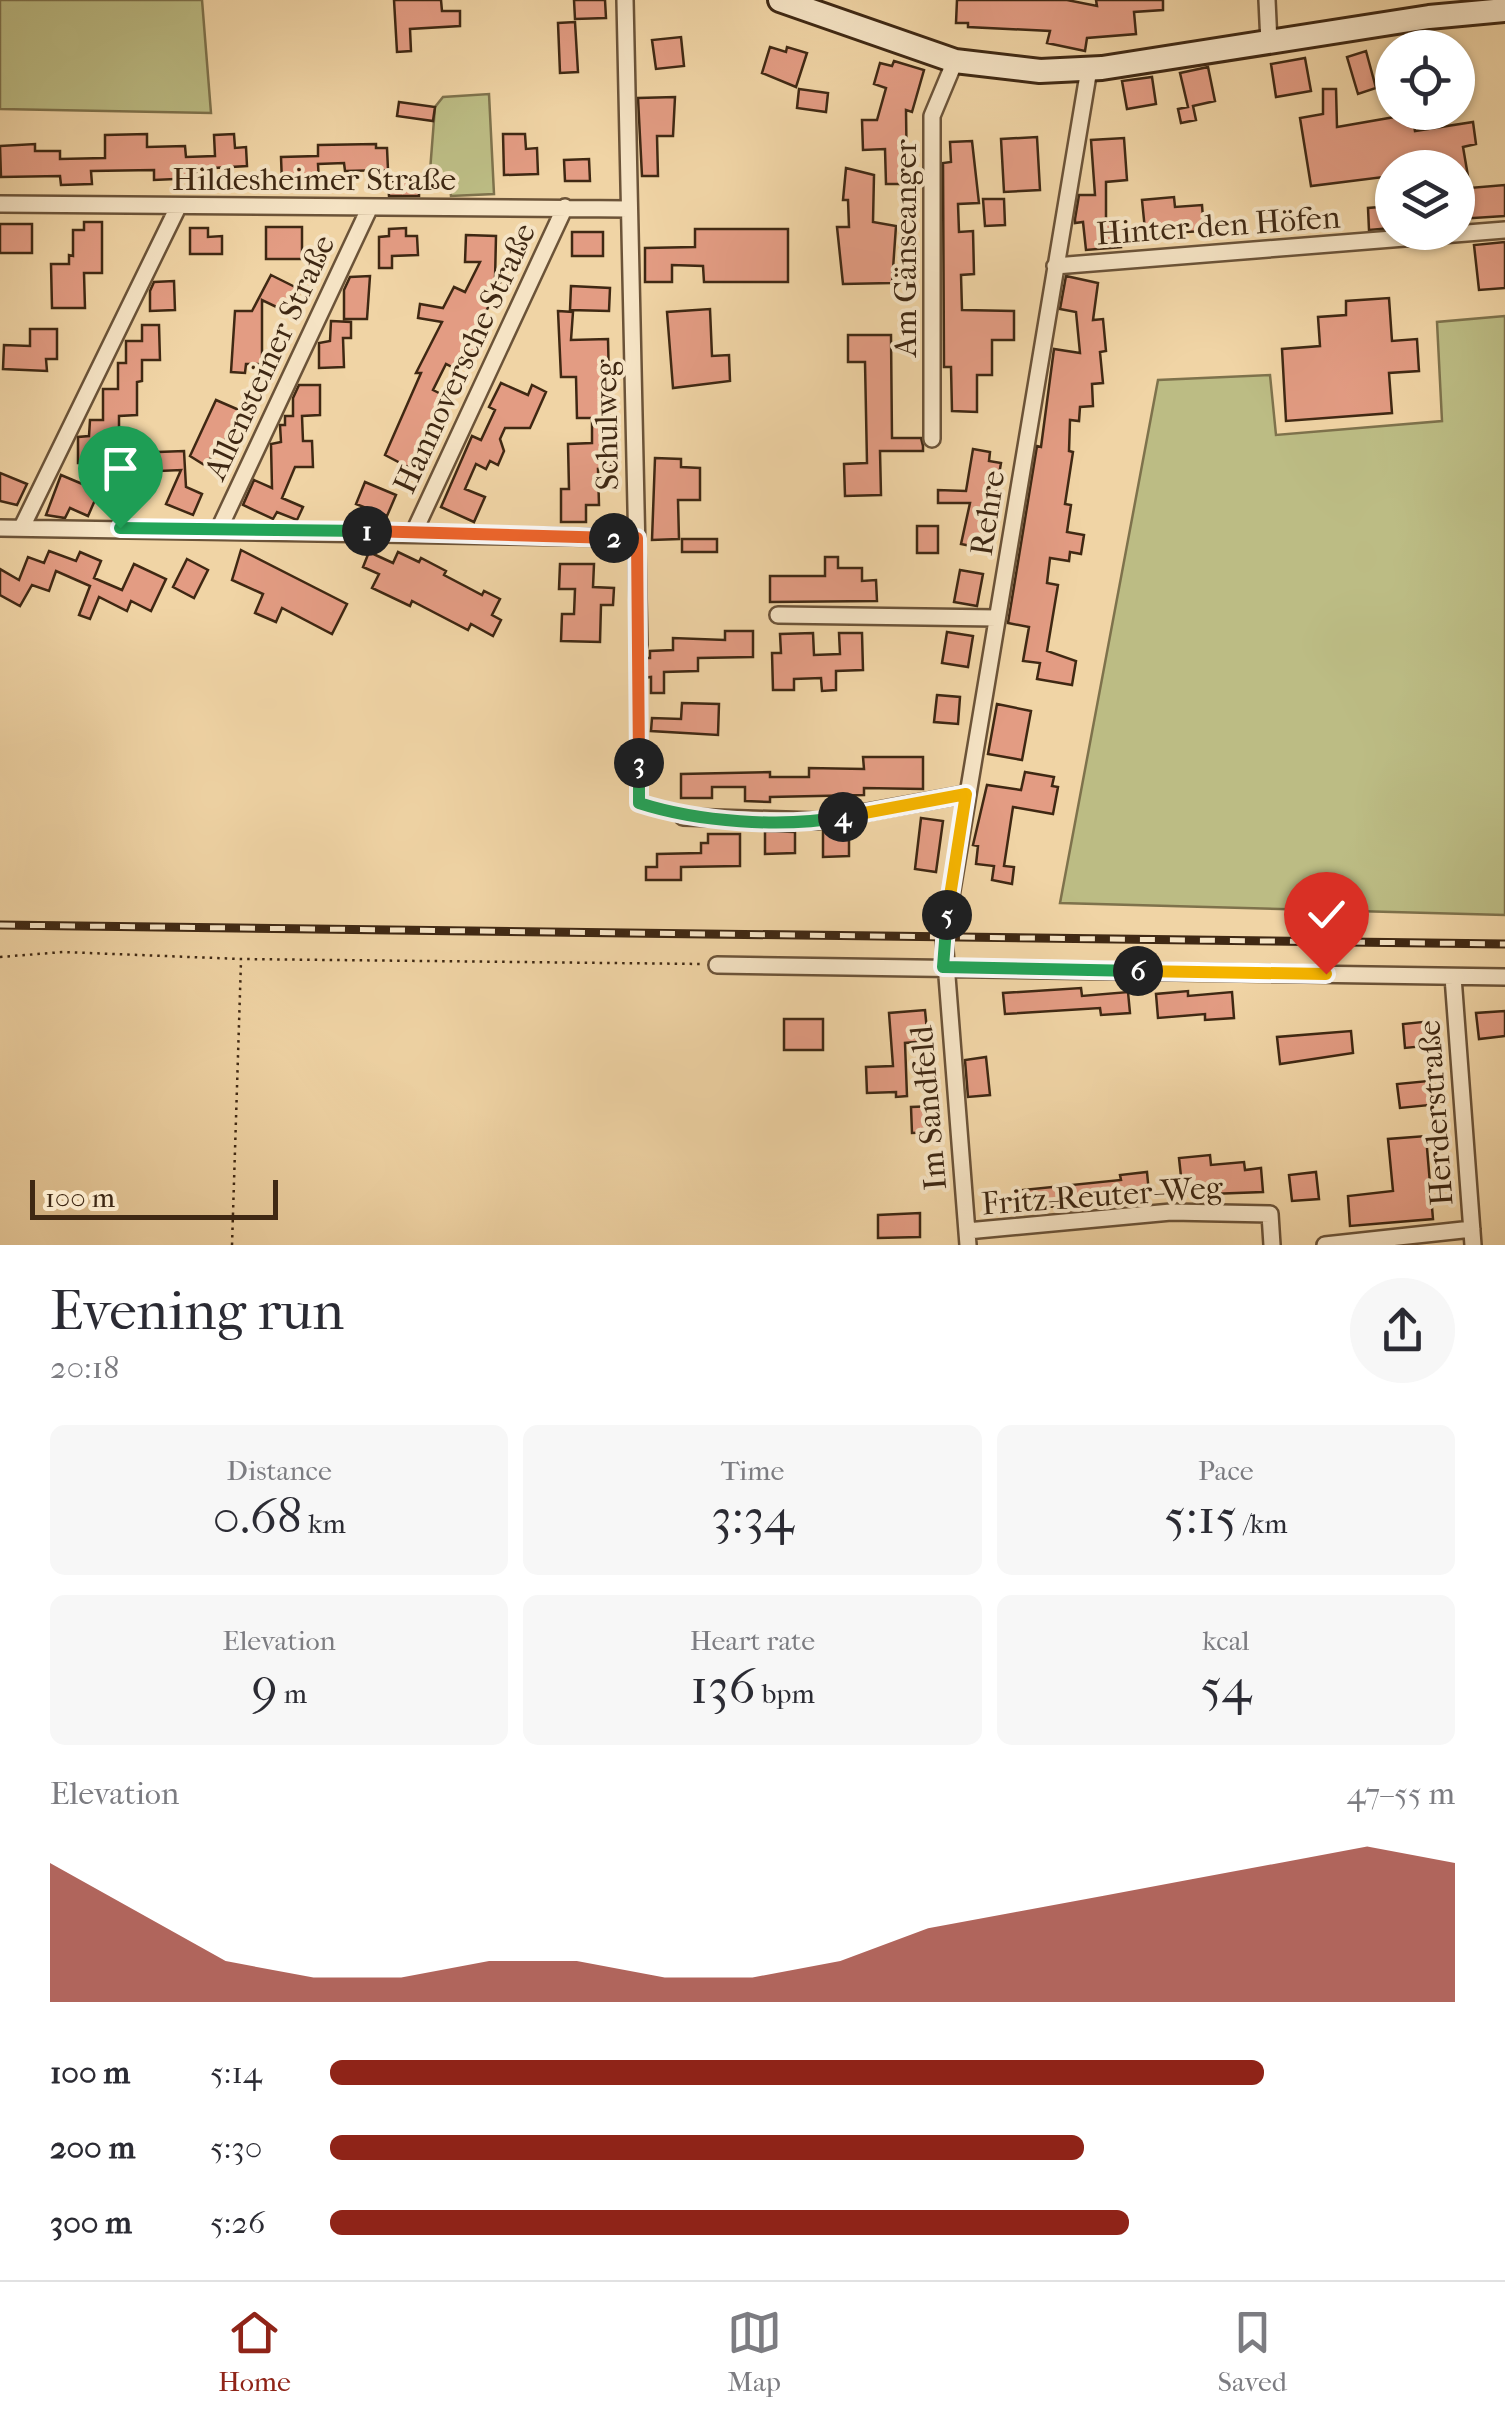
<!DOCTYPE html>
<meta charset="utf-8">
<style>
:root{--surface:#fff;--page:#f7f7f7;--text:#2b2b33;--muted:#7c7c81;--line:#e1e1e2;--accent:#8f2418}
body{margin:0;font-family:"IM FELL French Canon",serif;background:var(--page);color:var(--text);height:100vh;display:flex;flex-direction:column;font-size:38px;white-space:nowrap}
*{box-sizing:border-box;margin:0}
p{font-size:32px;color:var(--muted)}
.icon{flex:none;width:55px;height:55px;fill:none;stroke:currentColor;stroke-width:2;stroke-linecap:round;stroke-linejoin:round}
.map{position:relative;height:1245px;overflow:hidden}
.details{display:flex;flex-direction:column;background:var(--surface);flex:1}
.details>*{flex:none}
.tools{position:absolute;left:1375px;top:30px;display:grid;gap:20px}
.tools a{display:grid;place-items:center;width:100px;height:100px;border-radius:50%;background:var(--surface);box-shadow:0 2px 8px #0004;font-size:50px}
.scale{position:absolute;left:30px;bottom:25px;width:248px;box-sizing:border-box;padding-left:10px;border:5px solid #3f2813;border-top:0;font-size:28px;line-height:35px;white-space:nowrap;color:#3f2813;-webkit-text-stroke:8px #f5e3c4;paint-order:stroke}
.pin{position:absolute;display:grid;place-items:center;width:85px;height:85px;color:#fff;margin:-102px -42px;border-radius:50% 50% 50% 0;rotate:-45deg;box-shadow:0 0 10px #0007}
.pin .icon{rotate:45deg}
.km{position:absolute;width:50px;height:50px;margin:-25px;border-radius:50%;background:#222;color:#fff;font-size:28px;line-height:50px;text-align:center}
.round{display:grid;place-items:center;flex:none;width:105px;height:105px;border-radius:52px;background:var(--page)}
.overview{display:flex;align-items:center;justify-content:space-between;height:170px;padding:0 50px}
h1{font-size:55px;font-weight:600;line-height:75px}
.figures{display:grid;grid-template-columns:repeat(3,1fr);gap:15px;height:170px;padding:10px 50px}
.figures div{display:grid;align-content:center;border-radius:15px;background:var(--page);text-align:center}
.figures b{font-size:50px;font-weight:600}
.figures small{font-size:28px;font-weight:400}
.figures p{font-size:28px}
.chart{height:280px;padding:20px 50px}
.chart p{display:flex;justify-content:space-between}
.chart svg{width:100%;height:180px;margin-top:10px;fill:var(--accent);opacity:.7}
ul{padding:0 50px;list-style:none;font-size:32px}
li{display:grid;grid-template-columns:160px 120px 1fr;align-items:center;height:75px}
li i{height:25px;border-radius:12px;background:var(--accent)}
.tabs{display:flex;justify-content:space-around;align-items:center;height:140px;border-top:2px solid var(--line);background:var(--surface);font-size:28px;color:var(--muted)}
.tabs a{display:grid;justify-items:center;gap:5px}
.tabs .current{color:var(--accent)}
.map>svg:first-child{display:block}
</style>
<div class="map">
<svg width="1505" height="1245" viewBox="0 0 1505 1245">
<rect width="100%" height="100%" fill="#f0d4a5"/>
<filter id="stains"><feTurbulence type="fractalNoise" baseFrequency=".002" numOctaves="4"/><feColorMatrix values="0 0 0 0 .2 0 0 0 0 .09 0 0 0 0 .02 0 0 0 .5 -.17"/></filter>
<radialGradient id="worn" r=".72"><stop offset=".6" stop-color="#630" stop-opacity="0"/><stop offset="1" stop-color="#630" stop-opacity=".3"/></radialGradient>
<path fill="#bcbc84" stroke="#7e724c" stroke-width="2.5" d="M 0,0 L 202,0 L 211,113 L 0,109 Z
M 489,94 L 494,194 L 451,196 L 450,185 L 429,184 L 435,107 L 443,97 Z
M 1505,316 L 1505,915 L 1060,903 L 1158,380 L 1270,375 L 1276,435 L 1442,421 L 1437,322 Z"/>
<path fill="#e39c83" stroke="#3f2813" stroke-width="2.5" d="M 394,0 L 441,0 L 442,11 L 460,11 L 460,26 L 410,29 L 411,51 L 397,52 Z
M 574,0 L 605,0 L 606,18 L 575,19 Z
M 957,0 L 1067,0 L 1097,6 L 1096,0 L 1163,0 L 1163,10 L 1134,12 L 1136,34 L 1087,38 L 1085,51 L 1047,43 L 1050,31 L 968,27 L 968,23 L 956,23 Z
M 575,22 L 578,72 L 560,73 L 558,23 Z
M 681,37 L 684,66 L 656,69 L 652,40 Z
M 770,47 L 786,52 L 787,47 L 807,53 L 796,87 L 762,73 Z
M 1366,51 L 1376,88 L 1358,94 L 1347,57 Z
M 1305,58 L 1311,91 L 1276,97 L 1271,64 Z
M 894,61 L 924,70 L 912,112 L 906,110 L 907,184 L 886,184 L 885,149 L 863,150 L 862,120 L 877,120 L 886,88 L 874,84 L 880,63 L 892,66 Z
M 1208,67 L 1215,101 L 1193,106 L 1196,120 L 1181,123 L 1178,109 L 1188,107 L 1180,73 Z
M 1152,77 L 1156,104 L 1127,109 L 1122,81 Z
M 799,89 L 828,93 L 826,112 L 797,108 Z
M 1323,89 L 1336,89 L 1337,127 L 1412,114 L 1415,131 L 1473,122 L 1476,144 L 1463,147 L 1470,188 L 1505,185 L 1505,216 L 1458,219 L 1458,168 L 1392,168 L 1392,176 L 1311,186 L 1300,118 L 1323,114 Z
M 675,97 L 673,136 L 657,136 L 658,176 L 642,176 L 638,98 Z
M 399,102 L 435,107 L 433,121 L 397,116 Z
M 147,134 L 147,147 L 185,146 L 186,157 L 215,156 L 214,135 L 234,134 L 235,148 L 246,147 L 247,166 L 197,169 L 197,178 L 154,180 L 154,170 L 91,171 L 92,184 L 61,185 L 60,176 L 1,177 L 0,146 L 35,144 L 35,151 L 60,151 L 60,159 L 105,158 L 105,135 Z
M 503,134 L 525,134 L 526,149 L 537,148 L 538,174 L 504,175 Z
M 1037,137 L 1040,190 L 1004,192 L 1001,139 Z
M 1124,138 L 1127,180 L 1106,182 L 1106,220 L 1118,219 L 1121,247 L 1086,250 L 1083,222 L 1075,223 L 1075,219 L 1079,195 L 1095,195 L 1091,140 Z
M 972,141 L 979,203 L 958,204 L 959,232 L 973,231 L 974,274 L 961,275 L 962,310 L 1014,311 L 1014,340 L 992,340 L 992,375 L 977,375 L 977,412 L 952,411 L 951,367 L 944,367 L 943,163 L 951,162 L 950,142 Z
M 376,144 L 376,148 L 387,148 L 388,170 L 345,171 L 344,163 L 318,164 L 319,182 L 282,183 L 281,157 L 318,156 L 318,145 Z
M 589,159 L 590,181 L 565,181 L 564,160 Z
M 846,168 L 874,175 L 873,222 L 896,226 L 892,283 L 843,284 L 837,227 L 849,227 L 848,200 L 843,200 Z
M 419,181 L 419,196 L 389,196 L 388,182 Z
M 1174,197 L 1175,207 L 1202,205 L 1204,231 L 1186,232 L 1185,226 L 1145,230 L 1142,200 Z
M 983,199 L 1004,199 L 1005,225 L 985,226 Z
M 1392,206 L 1392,228 L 1369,230 L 1368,208 Z
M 84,222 L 102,222 L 102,273 L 84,273 L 85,308 L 52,308 L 51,264 L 69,264 L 69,255 L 73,256 L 73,230 L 84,230 Z
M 0,224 L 32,224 L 32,253 L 0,253 Z
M 266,227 L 302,227 L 302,259 L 266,259 Z
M 190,228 L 208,228 L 208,237 L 222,236 L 222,254 L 190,254 Z
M 406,228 L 406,236 L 417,236 L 418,255 L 392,256 L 392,268 L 379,268 L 379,237 L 389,236 L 389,229 Z
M 695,229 L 788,229 L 788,282 L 704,282 L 703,266 L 672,265 L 672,282 L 645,282 L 645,248 L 695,247 Z
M 572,232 L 603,232 L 603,256 L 572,256 Z
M 466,235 L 496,236 L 495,280 L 500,283 L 474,336 L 481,339 L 472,356 L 465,352 L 456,369 L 446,364 L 433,390 L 445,396 L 410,468 L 385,455 L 421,373 L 416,373 L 442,322 L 418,318 L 420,304 L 443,308 L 454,287 L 465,292 L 480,262 L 465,262 Z
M 1505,242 L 1505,288 L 1479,290 L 1474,245 Z
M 271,275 L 301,290 L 289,313 L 262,300 L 262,364 L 246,364 L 245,373 L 231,372 L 235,311 L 252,311 Z
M 370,276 L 367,319 L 344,319 L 344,290 L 350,277 Z
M 1066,276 L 1098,283 L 1093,320 L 1103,319 L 1106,351 L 1100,352 L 1103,383 L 1092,384 L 1093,406 L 1080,407 L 1079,421 L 1070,420 L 1069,451 L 1073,452 L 1065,504 L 1071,505 L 1067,532 L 1084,535 L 1081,554 L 1070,552 L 1069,561 L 1050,558 L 1047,583 L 1058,585 L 1047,651 L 1076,661 L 1072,685 L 1037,679 L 1040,663 L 1023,661 L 1029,627 L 1008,623 L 1037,446 L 1041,447 L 1054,349 L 1080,353 L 1076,312 L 1060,309 Z
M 174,281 L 175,310 L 150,311 L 150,291 L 154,282 Z
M 571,286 L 610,288 L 609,311 L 570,310 Z
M 1389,298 L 1392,341 L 1417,339 L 1419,371 L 1389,373 L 1392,413 L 1286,421 L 1282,349 L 1320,346 L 1318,317 L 1346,315 L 1346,301 Z
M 710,309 L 712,356 L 729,355 L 730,381 L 673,388 L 667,312 Z
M 558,311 L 573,312 L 571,340 L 608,339 L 611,468 L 598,469 L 599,505 L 586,505 L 586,522 L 561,522 L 561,489 L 569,489 L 568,444 L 592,443 L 592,418 L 577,418 L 576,377 L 561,377 Z
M 331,321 L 351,322 L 351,338 L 343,338 L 344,367 L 319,368 L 319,343 L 330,341 Z
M 142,325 L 159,325 L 160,360 L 142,360 L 142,381 L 137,382 L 137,415 L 119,416 L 119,434 L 105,434 L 104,464 L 78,463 L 78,437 L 89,436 L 90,420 L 103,420 L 103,389 L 118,389 L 118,363 L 126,363 L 126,341 L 142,341 Z
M 30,329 L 57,329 L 57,359 L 46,359 L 47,371 L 3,369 L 4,345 L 30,346 Z
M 848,335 L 891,335 L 892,438 L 921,438 L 923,446 L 923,451 L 880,451 L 881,495 L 845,496 L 844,464 L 867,463 L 865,362 L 848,362 Z
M 501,383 L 528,395 L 532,385 L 546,392 L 530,428 L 505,428 L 500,439 L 504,451 L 498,465 L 490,461 L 486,469 L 476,464 L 465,489 L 485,497 L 474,522 L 441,507 L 472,436 L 481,440 L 495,410 L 489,407 Z
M 299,385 L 320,385 L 320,415 L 302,416 L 303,441 L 312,441 L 313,467 L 295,467 L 282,498 L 303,507 L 297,520 L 277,512 L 273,519 L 243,505 L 254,480 L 272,488 L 271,444 L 281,442 L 280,425 L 285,425 L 285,416 L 293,416 L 293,398 Z
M 216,400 L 239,410 L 222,447 L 218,446 L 206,466 L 190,456 Z
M 973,449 L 990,452 L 989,461 L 1001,463 L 986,549 L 961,544 L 970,503 L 938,503 L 938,490 L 966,491 Z
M 184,451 L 186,487 L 202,494 L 193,515 L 166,504 L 181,470 L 159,471 L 158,452 Z
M 655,458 L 681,459 L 681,467 L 700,468 L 700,500 L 678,500 L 679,539 L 652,540 Z
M 0,473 L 27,484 L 17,505 L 0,501 Z
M 61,475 L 99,491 L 88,516 L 70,508 L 65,518 L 46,515 Z
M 365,482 L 396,495 L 387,516 L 356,504 Z
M 917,526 L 938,526 L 938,553 L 917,553 Z
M 682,539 L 717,539 L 717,552 L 682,552 Z
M 241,550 L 347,604 L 332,634 L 282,608 L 276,622 L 255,613 L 263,594 L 232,580 Z
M 49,551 L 76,561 L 80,552 L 101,561 L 94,578 L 122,590 L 134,564 L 166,579 L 151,611 L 131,601 L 127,611 L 99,597 L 90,619 L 79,615 L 90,586 L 56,571 L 49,591 L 32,585 L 20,606 L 0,595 L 0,569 L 19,580 L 28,557 L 44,563 Z
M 369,552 L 393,563 L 398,552 L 419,562 L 421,558 L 446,571 L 444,575 L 482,595 L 484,591 L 500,599 L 492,615 L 501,620 L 493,636 L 471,624 L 468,630 L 412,601 L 410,606 L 372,588 L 379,574 L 363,567 Z
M 825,557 L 838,557 L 838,568 L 862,568 L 862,581 L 876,580 L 877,601 L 770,602 L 770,576 L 825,576 Z
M 187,559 L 208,570 L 194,598 L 173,587 Z
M 560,564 L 594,564 L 593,587 L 614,588 L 613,605 L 601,605 L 600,642 L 561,641 L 562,614 L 574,614 L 575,589 L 559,589 Z
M 960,570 L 983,574 L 977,606 L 954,602 Z
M 725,631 L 753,631 L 753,657 L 698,658 L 698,671 L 664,672 L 664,693 L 651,693 L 651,677 L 642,678 L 641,658 L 650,658 L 650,651 L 673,650 L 673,638 L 725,640 Z
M 947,632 L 973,636 L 968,667 L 942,663 Z
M 813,633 L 814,655 L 840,654 L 839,633 L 862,633 L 863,670 L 836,671 L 836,690 L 822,691 L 821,678 L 794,679 L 794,690 L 773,690 L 772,653 L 781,653 L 780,634 Z
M 937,695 L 960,697 L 958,724 L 934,722 Z
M 682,703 L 719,704 L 718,735 L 651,731 L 652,718 L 681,719 Z
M 997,704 L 1031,711 L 1022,760 L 988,754 Z
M 863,757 L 923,757 L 923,789 L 864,788 L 864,795 L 770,797 L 770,802 L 745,801 L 745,787 L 712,787 L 712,798 L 681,798 L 681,774 L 770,772 L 770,777 L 809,777 L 809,768 L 864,769 Z
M 1025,772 L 1054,777 L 1052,786 L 1058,787 L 1053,814 L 1013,807 L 1004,866 L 1014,867 L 1012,884 L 992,880 L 994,866 L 976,864 L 978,846 L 973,845 L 987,785 L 1021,790 Z
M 921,818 L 943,821 L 936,872 L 915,869 Z
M 849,830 L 849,856 L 823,857 L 823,831 Z
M 765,831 L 795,832 L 795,853 L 765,854 Z
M 708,834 L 740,834 L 740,866 L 681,867 L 681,880 L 646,880 L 646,867 L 657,867 L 657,854 L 701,853 L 701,843 L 708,843 Z
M 1081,988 L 1082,996 L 1128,992 L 1130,1013 L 1101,1015 L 1100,1008 L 1005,1014 L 1003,993 Z
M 1188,991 L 1188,996 L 1232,992 L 1234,1018 L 1205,1020 L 1205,1014 L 1158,1018 L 1156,994 Z
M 925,1010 L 928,1041 L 905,1043 L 907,1096 L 896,1097 L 896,1092 L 867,1093 L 866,1067 L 893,1066 L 889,1013 Z
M 1505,1011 L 1505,1036 L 1479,1039 L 1476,1013 Z
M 784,1019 L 823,1019 L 823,1050 L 784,1050 Z
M 1432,1021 L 1435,1045 L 1405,1048 L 1403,1024 Z
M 1351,1031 L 1353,1053 L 1280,1064 L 1277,1037 Z
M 986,1057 L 990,1095 L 968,1097 L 965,1060 Z
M 1428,1081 L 1430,1105 L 1400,1108 L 1397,1084 Z
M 936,1106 L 937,1132 L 912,1133 L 911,1107 Z
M 1426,1136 L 1433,1219 L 1350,1226 L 1348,1196 L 1393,1191 L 1388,1139 Z
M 1210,1155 L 1211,1165 L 1244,1162 L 1245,1170 L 1261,1168 L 1263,1192 L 1183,1195 L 1179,1158 Z
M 1147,1172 L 1149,1193 L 1102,1197 L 1103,1202 L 1015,1210 L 1013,1191 L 1121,1180 L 1120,1175 Z
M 1316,1172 L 1319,1199 L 1292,1201 L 1289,1175 Z
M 920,1213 L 920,1237 L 878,1238 L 878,1215 Z"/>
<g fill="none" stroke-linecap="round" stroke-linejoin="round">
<defs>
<path id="minor" d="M 625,0 L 639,645
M 1267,0 L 1269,43
M 0,204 L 629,209
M 1055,266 L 1505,230
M 932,439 L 932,116 L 955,61
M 22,527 L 178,207
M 0,528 L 637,538
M 219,529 L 369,209
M 414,532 L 565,207
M 778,615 L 997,618
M 683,817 L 818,821 L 966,794
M 717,965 L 1505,977
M 1453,977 L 1473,1245
M 967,1231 L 1171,1212 L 1270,1214 L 1272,1245
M 968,1245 L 944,938 L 1089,69
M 1325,1245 L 1472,1229"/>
<path id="secondary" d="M 780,0 L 955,61 L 1040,71 L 1102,68 L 1429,17 L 1505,10"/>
</defs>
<use href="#minor" stroke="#6b5338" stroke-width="20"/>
<use href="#secondary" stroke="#3f2813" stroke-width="28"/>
<path stroke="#3f2813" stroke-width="2.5" stroke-dasharray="2.5 5" stroke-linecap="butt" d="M 639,661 L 639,803 L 668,812
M 0,957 L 63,952 L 241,959 L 703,964
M 232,1245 L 241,961"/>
<use href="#minor" stroke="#f5e3c4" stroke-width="15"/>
<use href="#secondary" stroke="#f5e3c4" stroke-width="22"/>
<defs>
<path id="rail" d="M 0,925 L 1505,944"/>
</defs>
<use href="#rail" stroke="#3f2813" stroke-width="9"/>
<use href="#rail" stroke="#f5e3c4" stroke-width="5" stroke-dasharray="15" stroke-linecap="butt"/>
</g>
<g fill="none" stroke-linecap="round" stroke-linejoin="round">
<defs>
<path id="split-1" d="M 120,528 L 367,531"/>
<path id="split-2" d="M 367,531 L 614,538"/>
<path id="split-3" d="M 614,538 L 637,538 L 639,763"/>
<path id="split-4" d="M 639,763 L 639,803 C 698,822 781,828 843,817"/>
<path id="split-5" d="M 843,817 L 966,794 L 947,915"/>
<path id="split-6" d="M 947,915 L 943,967 L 1138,971"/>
<path id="split-7" d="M 1138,971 L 1326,974"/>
</defs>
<use href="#split-1" stroke="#fff" stroke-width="20"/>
<use href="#split-2" stroke="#fff" stroke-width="20"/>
<use href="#split-3" stroke="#fff" stroke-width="20"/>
<use href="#split-4" stroke="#fff" stroke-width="20"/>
<use href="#split-5" stroke="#fff" stroke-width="20"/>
<use href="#split-6" stroke="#fff" stroke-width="20"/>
<use href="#split-7" stroke="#fff" stroke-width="20"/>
<use href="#split-1" stroke="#22a559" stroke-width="12"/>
<use href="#split-2" stroke="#f0652b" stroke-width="12"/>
<use href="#split-3" stroke="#f0652b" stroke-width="12"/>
<use href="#split-4" stroke="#22a559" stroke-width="12"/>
<use href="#split-5" stroke="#f5b400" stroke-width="12"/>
<use href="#split-6" stroke="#22a559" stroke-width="12"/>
<use href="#split-7" stroke="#f5b400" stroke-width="12"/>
</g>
<g text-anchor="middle" stroke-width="8" stroke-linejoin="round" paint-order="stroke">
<g font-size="32" fill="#3f2813" stroke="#f5e3c4">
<text x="314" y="190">Hildesheimer Straße</text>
<text transform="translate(1218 225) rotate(-4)" y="11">Hinter den Höfen</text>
<text transform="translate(905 248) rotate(-90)" y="11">Am Gänseanger</text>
<text transform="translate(269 357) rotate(-65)" y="11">Allensteiner Straße</text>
<text transform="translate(464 358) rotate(-65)" y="11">Hannoversche Straße</text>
<text transform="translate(606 425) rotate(-91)" y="11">Schulweg</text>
<text transform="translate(987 513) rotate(-81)" y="11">Rehre</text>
<text transform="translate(928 1108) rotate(-95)" y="11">Im Sandfeld</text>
<text transform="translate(1435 1113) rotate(-94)" y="11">Herderstraße</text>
<text transform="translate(1102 1195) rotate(-4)" y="11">Fritz-Reuter-Weg</text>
</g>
</g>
<rect width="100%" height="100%" filter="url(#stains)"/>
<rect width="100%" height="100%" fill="url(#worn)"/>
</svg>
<div class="tools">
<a><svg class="icon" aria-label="locate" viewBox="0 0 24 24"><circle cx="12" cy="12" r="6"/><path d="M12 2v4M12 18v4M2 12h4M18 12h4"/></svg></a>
<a><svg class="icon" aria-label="layers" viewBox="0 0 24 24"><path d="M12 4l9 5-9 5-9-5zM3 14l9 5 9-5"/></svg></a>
</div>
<div class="scale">100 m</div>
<div class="pin" style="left:120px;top:528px;background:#1e9e55"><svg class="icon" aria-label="arrive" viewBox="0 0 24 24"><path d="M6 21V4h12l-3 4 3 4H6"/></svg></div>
<div class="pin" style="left:1326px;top:974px;background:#d93025"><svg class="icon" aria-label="check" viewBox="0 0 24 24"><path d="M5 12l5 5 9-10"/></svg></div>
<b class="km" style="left:367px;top:531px">1</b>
<b class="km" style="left:614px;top:538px">2</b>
<b class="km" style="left:639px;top:763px">3</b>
<b class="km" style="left:843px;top:817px">4</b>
<b class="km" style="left:947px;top:915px">5</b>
<b class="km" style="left:1138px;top:971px">6</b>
</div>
<section class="details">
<div class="overview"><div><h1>Evening run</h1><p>20:18</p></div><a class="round"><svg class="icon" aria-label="share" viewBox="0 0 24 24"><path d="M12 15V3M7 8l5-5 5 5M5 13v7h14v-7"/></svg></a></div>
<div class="figures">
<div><p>Distance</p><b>0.68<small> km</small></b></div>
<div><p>Time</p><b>3:34</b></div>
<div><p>Pace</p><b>5:15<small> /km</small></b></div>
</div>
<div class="figures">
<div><p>Elevation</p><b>9<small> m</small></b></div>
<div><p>Heart rate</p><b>136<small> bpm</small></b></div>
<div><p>kcal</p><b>54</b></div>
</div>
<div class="chart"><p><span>Elevation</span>47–55 m</p>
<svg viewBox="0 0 160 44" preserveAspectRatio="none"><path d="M0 44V10L10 22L20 34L30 38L40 38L50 34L60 34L70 38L80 38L90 34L100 26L110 22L120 18L130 14L140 10L150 6L160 10V44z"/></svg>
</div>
<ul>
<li><b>100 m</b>5:14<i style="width:83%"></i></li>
<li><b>200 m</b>5:30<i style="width:67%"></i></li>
<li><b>300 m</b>5:26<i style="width:71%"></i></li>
</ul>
</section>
<nav class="tabs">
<a class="current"><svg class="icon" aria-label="home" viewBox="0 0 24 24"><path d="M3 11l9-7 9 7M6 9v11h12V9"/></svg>Home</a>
<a><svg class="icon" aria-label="map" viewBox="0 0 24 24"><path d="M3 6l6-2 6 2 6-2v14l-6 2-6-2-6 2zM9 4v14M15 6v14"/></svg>Map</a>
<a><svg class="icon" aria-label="saved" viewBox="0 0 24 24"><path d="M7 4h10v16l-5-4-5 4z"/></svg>Saved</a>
</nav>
